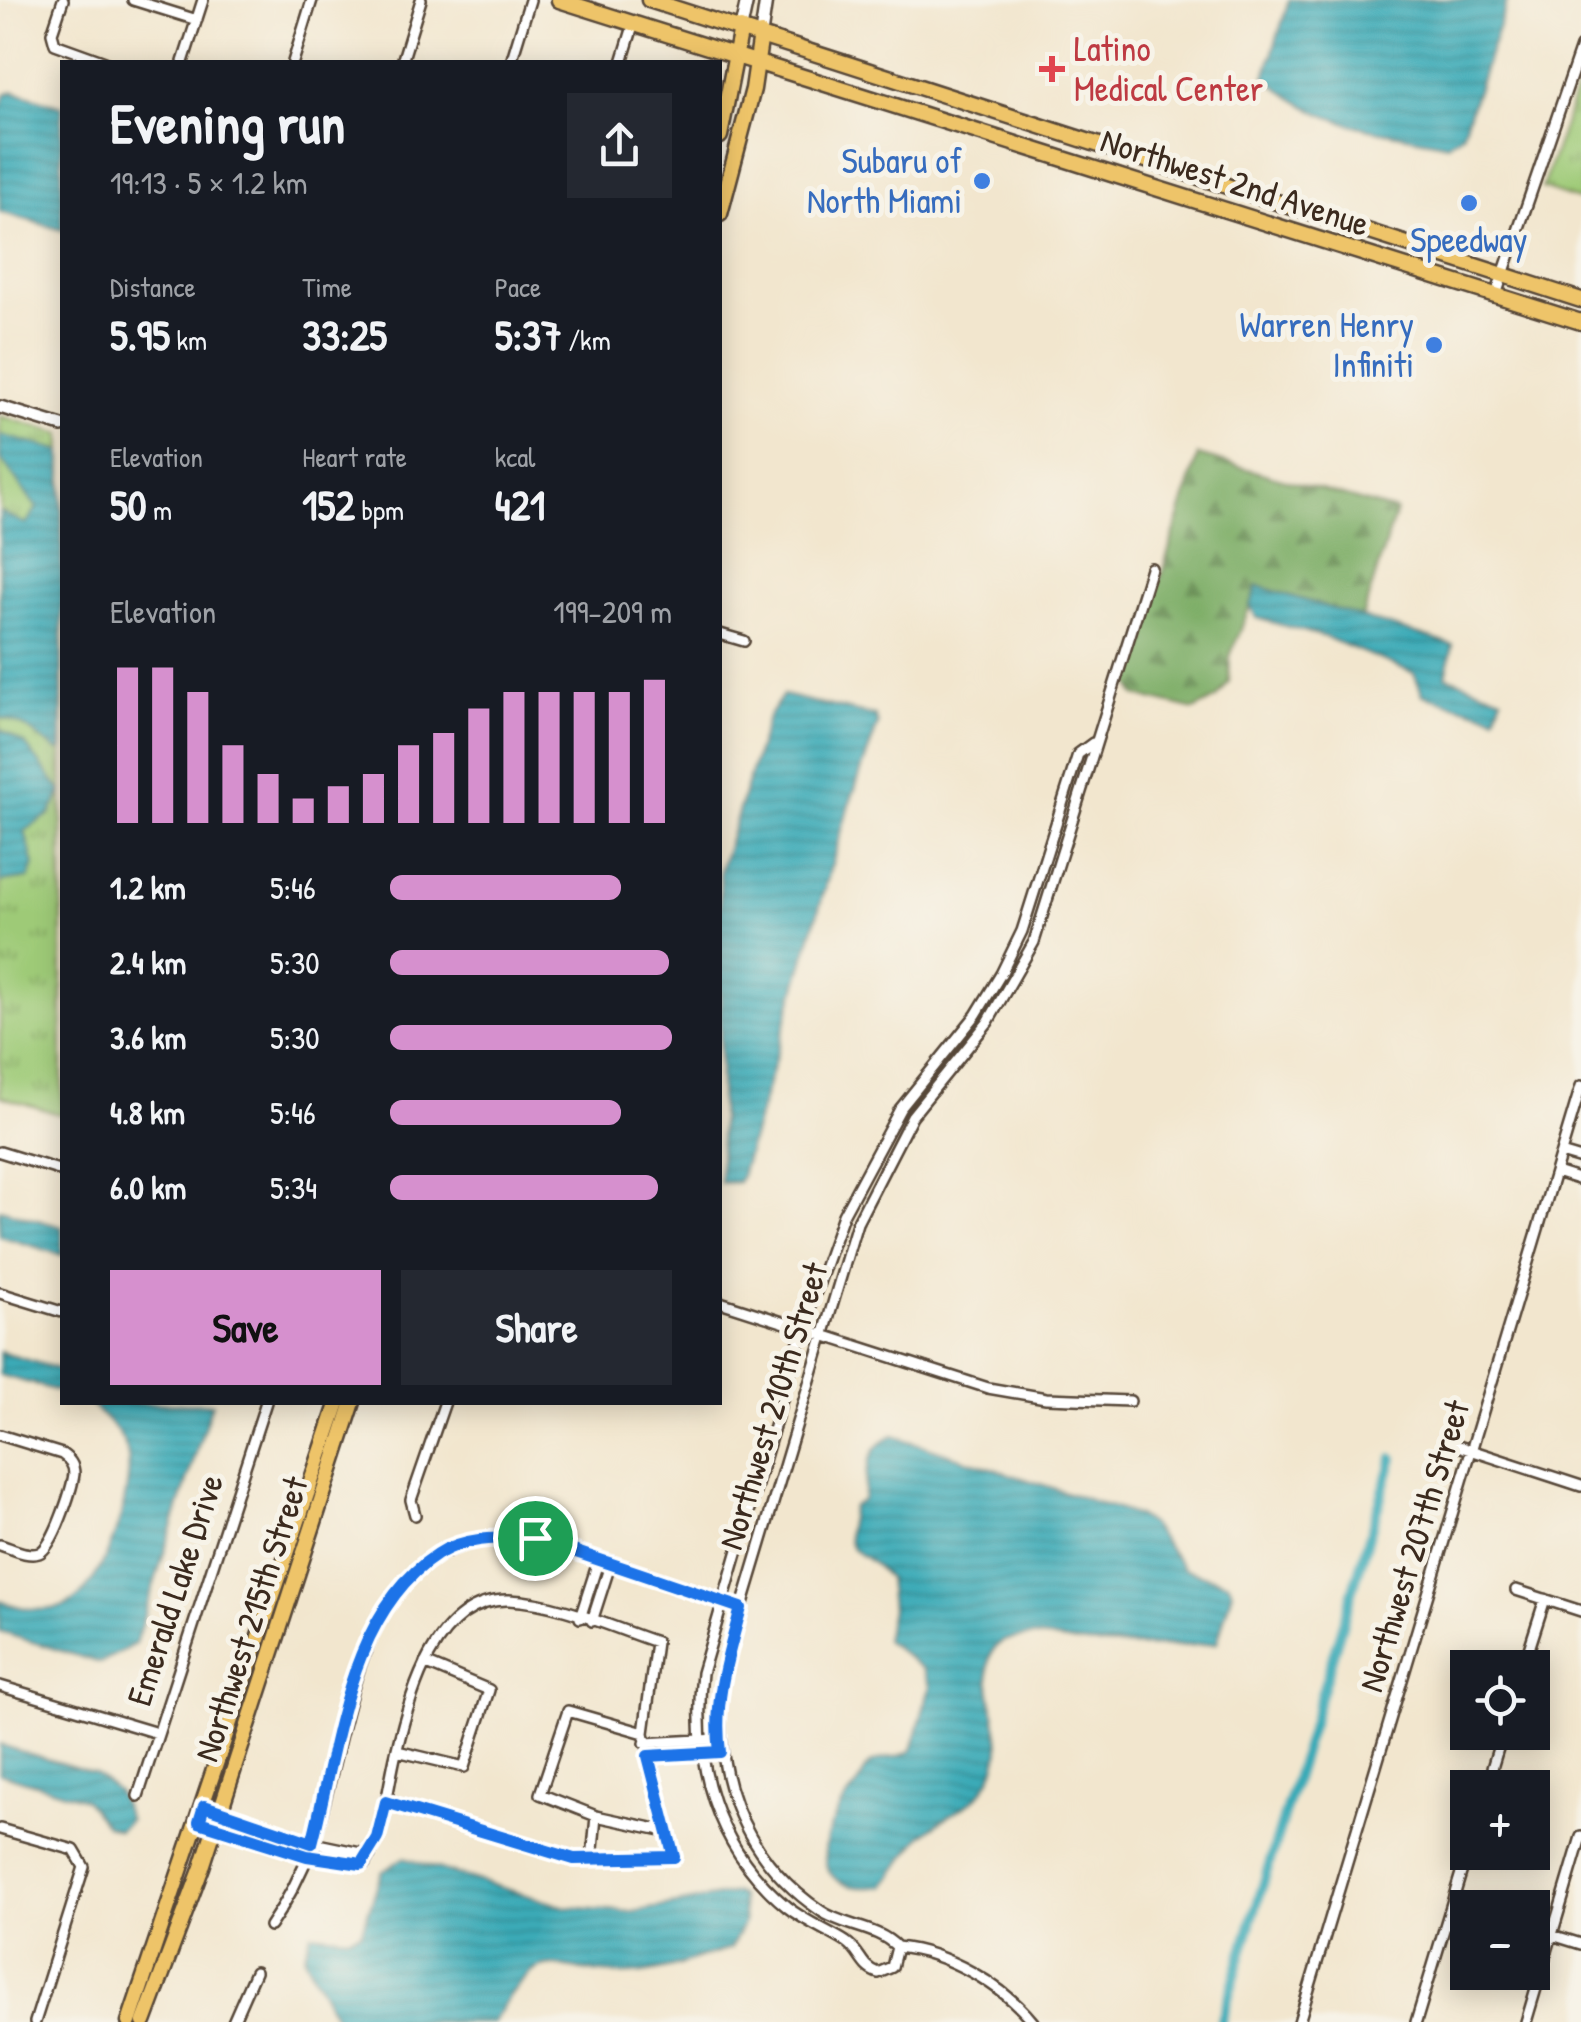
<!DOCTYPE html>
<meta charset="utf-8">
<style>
:root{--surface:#171b24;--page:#242831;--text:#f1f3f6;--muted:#9ea1a6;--accent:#d690ce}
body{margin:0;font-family:"Patrick Hand",sans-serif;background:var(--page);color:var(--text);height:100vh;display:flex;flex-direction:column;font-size:38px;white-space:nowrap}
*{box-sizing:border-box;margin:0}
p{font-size:32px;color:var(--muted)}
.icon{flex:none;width:55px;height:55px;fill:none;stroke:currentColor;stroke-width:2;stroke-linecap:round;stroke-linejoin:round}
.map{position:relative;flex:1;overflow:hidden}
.drawer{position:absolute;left:60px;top:60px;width:662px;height:1345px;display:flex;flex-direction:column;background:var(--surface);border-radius:0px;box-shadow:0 5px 25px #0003}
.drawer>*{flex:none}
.fabs{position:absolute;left:1450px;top:1650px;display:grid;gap:20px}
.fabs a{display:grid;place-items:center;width:100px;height:100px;border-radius:0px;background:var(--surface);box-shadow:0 5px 25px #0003;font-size:50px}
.pin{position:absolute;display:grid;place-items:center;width:85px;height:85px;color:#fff;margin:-42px;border:5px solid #fff;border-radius:50%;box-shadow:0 2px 10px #0007}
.round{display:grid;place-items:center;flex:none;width:105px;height:105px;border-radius:0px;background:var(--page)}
.head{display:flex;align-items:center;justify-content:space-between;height:170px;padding:0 50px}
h1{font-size:55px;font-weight:800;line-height:75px}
.figures{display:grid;grid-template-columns:repeat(3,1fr);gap:15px;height:170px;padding:10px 50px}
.figures div{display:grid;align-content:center}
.figures b{font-size:42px;font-weight:800}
.figures small{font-size:28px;font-weight:400}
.figures p{font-size:28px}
.chart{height:280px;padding:20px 50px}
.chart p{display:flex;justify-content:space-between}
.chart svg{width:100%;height:180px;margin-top:10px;stroke:var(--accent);stroke-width:6}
.cta{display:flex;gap:20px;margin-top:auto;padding:20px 50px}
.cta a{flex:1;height:115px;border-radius:0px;background:var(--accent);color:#111;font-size:40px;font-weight:800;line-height:115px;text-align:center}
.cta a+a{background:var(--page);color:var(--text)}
ul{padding:0 50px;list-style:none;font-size:32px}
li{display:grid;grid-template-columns:160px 120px 1fr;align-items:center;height:75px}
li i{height:25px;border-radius:12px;background:var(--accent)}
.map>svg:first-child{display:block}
</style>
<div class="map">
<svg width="1581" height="2022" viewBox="0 0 1581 2022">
<defs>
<pattern id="forest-firs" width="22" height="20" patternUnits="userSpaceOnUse" patternTransform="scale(2.5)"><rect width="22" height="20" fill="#7eae68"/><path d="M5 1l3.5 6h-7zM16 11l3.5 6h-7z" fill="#688e55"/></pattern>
<pattern id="park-tufts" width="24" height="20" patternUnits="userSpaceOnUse" patternTransform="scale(2.5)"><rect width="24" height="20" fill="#9eca77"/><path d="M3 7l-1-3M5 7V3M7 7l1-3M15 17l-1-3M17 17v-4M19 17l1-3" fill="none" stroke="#82a461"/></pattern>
<pattern id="water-rules" width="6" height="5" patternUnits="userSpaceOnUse" patternTransform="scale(2.5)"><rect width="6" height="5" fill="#3aaab7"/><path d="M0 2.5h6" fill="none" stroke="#328b94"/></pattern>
</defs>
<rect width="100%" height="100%" fill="#f7f3e8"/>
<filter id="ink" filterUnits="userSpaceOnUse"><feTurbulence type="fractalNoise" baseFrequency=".01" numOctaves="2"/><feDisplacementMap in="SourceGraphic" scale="20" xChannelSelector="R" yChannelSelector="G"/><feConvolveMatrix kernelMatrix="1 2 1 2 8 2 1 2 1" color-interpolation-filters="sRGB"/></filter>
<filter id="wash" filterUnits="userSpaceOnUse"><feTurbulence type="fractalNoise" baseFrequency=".0048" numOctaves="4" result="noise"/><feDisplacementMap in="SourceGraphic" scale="40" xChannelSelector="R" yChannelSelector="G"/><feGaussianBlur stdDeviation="2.25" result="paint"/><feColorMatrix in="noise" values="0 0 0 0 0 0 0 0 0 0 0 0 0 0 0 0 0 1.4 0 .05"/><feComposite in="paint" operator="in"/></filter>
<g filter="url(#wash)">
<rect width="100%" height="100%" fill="#f2e6ce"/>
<path fill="url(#forest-firs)" stroke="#5c6c43" stroke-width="2.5" d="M 1198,455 L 1396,511 L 1362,618 L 1258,586 L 1230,656 L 1229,682 L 1217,698 L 1194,710 L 1135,695 L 1129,681 Z"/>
<path fill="url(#park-tufts)" stroke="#6c7a4a" stroke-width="2.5" d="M 1581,76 L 1581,201 L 1542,188 Z
M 0,416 L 62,434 L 62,1115 L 0,1096 Z"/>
<path fill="url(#water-rules)" stroke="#3a6a6a" stroke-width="2.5" d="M 1289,0 L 1508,0 L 1462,134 L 1448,144 C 1375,128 1324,130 1265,77 Z
M 13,91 L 62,106 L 62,230 L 0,212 L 0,107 L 5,95 Z
M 0,435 L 62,451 L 62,750 L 58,751 L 22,725 L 0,717 L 0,512 L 26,524 L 37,508 L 0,458 Z
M 1257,586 L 1453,645 L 1446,676 L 1502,697 L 1495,716 L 1423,695 L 1414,673 L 1325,637 L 1256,618 L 1250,605 Z
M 783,695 L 875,716 L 878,724 L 849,806 L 741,1176 L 738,1182 L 720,1183 L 720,870 L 768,717 Z
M 0,729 L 25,744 L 62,792 L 50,814 L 25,831 L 34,865 L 29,878 L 0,882 Z
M 0,1209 L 62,1227 L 62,1255 L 0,1236 Z
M 0,1352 L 62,1370 L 62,1392 L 0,1375 Z
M 89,1403 L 212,1403 L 135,1644 L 100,1663 L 0,1632 L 0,1601 C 21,1608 39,1613 61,1607 C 103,1596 136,1489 127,1451 C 122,1431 102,1416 89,1403 Z
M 894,1436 L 1135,1515 L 1150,1524 L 1184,1569 L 1229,1583 L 1232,1591 L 1217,1643 C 1177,1648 1127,1647 1086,1644 C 1058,1641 1041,1633 1010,1639 C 964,1649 1006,1726 998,1757 C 983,1812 954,1804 921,1837 C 906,1852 898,1871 884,1886 C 800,1898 819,1826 857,1786 C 862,1780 863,1771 869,1765 C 879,1756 900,1760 912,1750 L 930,1686 L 923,1669 L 885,1640 L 891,1609 L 888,1579 C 864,1545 836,1562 853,1506 L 863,1500 C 867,1476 865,1446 894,1436 Z
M 0,1745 L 94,1773 L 117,1791 L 129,1820 L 118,1830 L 105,1825 L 84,1799 L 0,1773 Z
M 403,1858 L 566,1907 L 633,1912 L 735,1893 L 741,1897 L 744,1922 L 731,1948 C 699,1957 664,1973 631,1974 C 549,1977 548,1932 493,2022 L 338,2022 L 304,1957 L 311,1933 L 347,1937 L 361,1932 L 382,1872 Z"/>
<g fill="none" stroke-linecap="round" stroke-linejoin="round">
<path stroke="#3aaab7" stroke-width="10" d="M 1221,2022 L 1393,1458"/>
</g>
</g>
<g filter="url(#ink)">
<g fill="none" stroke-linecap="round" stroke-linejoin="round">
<defs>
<path id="minor" d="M 63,0 L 52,33 L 55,44 L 105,62
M 133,0 L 197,20
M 183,62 L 203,0
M 293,62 L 312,0
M 402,62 L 421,0
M 511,62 L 530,0
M 622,62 L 634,23
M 1496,295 L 1581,47
M 720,634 L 744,641
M 0,1152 L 62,1171
M 1561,1153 L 1581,1159
M 1556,1172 L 1581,1180
M 0,1293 L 62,1312
M 720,1302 L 988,1388 L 1046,1398 L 1130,1401
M 0,1435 L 62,1454 C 69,1459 74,1464 74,1474 C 72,1489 53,1548 39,1553 C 27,1557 11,1548 0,1545
M 1449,1443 L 1581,1486
M 415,1515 L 411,1500 L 445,1402
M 1516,1590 L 1581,1611
M 580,1618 L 599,1559
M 592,1621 L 611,1562
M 1523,1668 L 1545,1599
M 0,1686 L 157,1733
M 644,1733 L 568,1711 L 540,1794 L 596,1816 L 666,1831
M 645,1743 L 718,1739
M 397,1751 L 464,1767 L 489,1690 L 425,1663
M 648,1756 L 720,1751
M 1486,1788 L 1503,1732
M 138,1796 L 266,1402
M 204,1806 L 313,1843 L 370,1855
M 199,1821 L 307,1856 L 365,1863 C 385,1830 387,1790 396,1753 C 409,1697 435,1598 509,1600 C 557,1602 611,1627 656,1642 L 644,1733 L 673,1857 L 574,1859 L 387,1802
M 0,1829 L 74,1850 L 84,1867 L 35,2022
M 592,1860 L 596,1816
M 270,1926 C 288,1900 301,1875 312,1845 C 354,1723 351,1525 531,1538 C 550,1539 571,1549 589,1555 C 640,1572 691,1590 741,1608
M 1552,1935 L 1581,1944
M 897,1947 C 877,1926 844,1927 821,1911 C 738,1855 710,1765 723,1670 L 857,1223 L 912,1116 L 988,1022 L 1034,942 L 1151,568
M 897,1947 L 892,1967 L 878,1973 C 861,1968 861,1952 846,1942 C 827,1930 806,1922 787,1907 C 715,1848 692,1762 702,1673 L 802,1331 L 843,1215 L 900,1109 L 976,1015 L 1001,974 L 1022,931 L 1078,754 L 1093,743
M 897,1947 C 946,1952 1002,1984 1033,2022
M 233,2022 L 255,1972
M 1299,2022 L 1581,1086
M 1416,2022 L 1468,1850
M 1526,2022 L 1581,1837"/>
<path id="tertiary" d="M 741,28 L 747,0
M 761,34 L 766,0
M 0,407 L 62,426"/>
<path id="primary" d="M 559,0 L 1581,322
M 649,0 L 1581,300
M 720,136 L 741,28
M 720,214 L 753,89 L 761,34
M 129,2022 L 338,1402
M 144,2022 L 202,1867 L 353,1402"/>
</defs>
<use href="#minor" stroke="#564638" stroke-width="14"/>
<use href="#tertiary" stroke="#564638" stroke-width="16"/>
<use href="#primary" stroke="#564638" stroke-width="19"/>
<use href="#minor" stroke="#fff" stroke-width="9"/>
<use href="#tertiary" stroke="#fff" stroke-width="11"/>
<use href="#primary" stroke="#eec469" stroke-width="14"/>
</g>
</g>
<g fill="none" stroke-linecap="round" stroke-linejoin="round" filter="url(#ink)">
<defs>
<path id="route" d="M 535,1538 L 741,1608 C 728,1656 713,1701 720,1752 L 648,1756 L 674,1857 L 574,1859 L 386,1802 L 377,1838 L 361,1864 L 307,1856 L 199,1822 L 204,1806 L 312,1843 C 337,1748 348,1612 438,1554 C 466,1536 503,1538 535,1538 Z"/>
</defs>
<use href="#route" stroke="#fff" stroke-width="20"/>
<use href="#route" stroke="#1a73e8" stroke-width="12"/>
</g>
<path fill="#e0444e" stroke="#f7f3e8" stroke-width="4" d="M1047 54h10v10h10v10h-10v10h-10v-10h-10v-10h10z"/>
<g fill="#3f7fe0" stroke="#f7f3e8" stroke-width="4">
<circle cx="982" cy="181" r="10"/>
<circle cx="1469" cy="203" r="10"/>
<circle cx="1434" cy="345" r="10"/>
</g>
<g text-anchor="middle" stroke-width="10" stroke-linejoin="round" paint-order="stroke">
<g font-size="35" fill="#be3a42" stroke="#f7f3e8" text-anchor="start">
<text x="1074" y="61">Latino<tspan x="1074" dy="40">Medical Center</tspan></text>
</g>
<g font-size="35" fill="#366cbe" stroke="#f7f3e8" text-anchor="end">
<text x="962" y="173">Subaru of<tspan x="962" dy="40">North Miami</tspan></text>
<text x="1469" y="252" text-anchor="middle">Speedway</text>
<text x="1414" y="337">Warren Henry<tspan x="1414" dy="40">Infiniti</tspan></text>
</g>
<g font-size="35" fill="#3b2a1e" stroke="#f7f3e8">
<text transform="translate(1235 182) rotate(18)" y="12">Northwest 2nd Avenue</text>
<text transform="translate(773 1406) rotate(-73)" y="12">Northwest 210th Street</text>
<text transform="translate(1414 1546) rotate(-73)" y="12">Northwest 207th Street</text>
<text transform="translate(175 1590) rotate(-72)" y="12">Emerald Lake Drive</text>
<text transform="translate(251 1619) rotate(-72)" y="12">Northwest 215th Street</text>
</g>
</g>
</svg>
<div class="fabs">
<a><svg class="icon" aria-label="locate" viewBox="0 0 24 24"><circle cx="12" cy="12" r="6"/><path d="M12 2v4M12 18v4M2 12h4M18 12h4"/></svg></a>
<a>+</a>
<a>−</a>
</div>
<div class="pin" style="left:535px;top:1538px;background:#1e9e55"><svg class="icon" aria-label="arrive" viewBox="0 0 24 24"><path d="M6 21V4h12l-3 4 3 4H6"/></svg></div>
<section class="drawer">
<div class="head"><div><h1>Evening run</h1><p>19:13 · 5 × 1.2 km</p></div><a class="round"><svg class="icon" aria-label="share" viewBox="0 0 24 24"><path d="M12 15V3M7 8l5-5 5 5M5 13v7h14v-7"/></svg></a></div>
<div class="figures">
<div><p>Distance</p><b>5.95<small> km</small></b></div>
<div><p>Time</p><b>33:25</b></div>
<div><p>Pace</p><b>5:37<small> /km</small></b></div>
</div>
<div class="figures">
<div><p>Elevation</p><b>50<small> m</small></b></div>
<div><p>Heart rate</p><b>152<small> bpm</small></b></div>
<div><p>kcal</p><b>421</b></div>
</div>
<div class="chart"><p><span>Elevation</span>199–209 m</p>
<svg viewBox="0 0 160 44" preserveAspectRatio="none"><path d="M5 44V6M15 44V6M25 44V12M35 44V25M45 44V32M55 44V38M65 44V35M75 44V32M85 44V25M95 44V22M105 44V16M115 44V12M125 44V12M135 44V12M145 44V12M155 44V9"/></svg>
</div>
<ul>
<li><b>1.2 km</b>5:46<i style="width:82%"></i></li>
<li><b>2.4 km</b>5:30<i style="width:99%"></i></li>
<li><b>3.6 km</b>5:30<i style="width:100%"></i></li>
<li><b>4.8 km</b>5:46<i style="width:82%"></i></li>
<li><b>6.0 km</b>5:34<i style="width:95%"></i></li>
</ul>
<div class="cta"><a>Save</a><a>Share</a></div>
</section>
</div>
